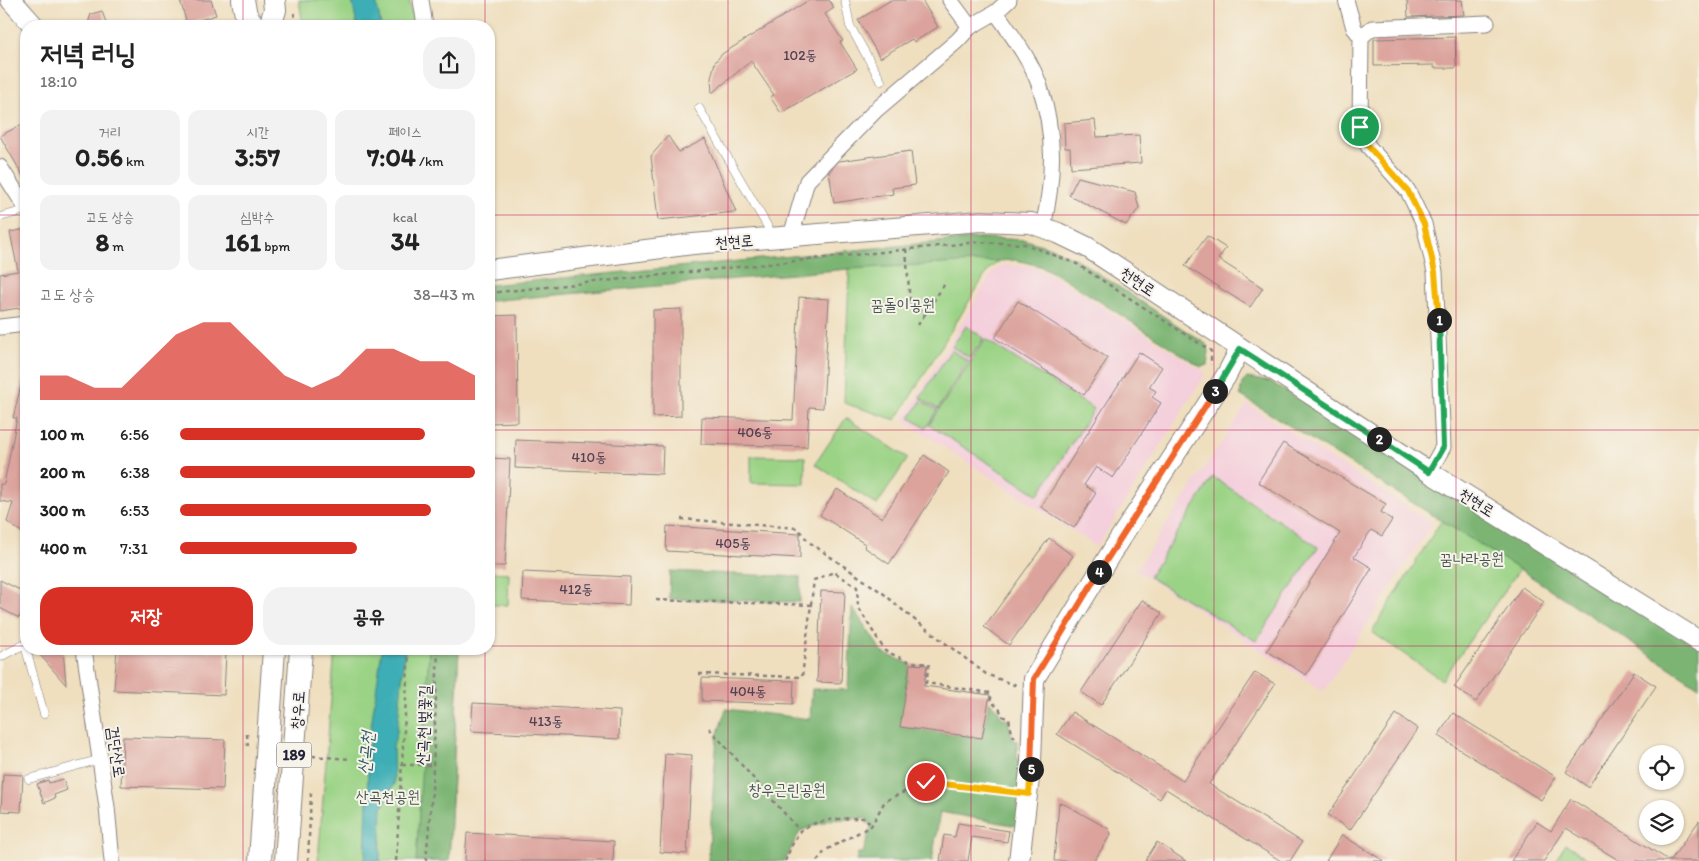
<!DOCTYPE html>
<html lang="ko">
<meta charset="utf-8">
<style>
:root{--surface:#fff;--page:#f2f2f2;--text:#222;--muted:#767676;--accent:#d93025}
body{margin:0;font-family:Itim,"Poor Story",sans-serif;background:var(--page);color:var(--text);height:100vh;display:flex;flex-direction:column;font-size:19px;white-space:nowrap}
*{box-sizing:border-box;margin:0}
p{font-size:16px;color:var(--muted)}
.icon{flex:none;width:28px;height:28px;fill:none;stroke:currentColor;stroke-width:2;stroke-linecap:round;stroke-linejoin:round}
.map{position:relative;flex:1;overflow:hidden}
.side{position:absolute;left:20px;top:20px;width:475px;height:635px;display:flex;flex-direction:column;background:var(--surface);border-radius:20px;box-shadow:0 1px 4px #0004}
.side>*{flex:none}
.controls{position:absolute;left:1639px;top:745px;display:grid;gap:10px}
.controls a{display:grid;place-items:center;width:45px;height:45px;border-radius:50%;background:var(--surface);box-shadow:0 1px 4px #0004;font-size:25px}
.pin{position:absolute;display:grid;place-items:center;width:42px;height:42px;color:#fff;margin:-21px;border:2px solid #fff;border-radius:50%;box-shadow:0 1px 5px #0007}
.km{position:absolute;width:25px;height:25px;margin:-12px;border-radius:50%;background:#222;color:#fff;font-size:14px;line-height:25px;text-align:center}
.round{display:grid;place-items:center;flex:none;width:52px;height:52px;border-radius:20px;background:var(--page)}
.overview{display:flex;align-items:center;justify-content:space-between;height:85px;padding:0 20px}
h1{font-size:28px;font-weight:800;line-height:38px}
.metrics{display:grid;grid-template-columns:repeat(3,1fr);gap:8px;height:85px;padding:5px 20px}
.metrics div{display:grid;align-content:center;border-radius:12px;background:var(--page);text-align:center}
.metrics b{font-size:25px;font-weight:800}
.metrics small{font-size:14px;font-weight:400}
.metrics p{font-size:14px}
.chart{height:140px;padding:10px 20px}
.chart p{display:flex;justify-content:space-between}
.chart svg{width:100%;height:90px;margin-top:5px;fill:var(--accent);opacity:.7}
.primary-button{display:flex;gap:10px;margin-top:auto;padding:10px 20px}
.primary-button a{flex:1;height:58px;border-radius:20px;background:var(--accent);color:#fff;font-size:20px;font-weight:800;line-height:58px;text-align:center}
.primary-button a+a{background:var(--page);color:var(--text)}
ul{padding:0 20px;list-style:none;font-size:16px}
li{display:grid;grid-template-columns:80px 60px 1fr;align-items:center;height:38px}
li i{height:12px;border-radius:6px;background:var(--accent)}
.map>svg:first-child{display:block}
</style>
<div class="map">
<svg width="1699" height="861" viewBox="0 0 1699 861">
<rect width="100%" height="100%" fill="#f7f3e8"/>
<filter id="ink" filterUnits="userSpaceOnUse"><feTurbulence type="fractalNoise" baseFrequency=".02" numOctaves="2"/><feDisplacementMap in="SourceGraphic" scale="10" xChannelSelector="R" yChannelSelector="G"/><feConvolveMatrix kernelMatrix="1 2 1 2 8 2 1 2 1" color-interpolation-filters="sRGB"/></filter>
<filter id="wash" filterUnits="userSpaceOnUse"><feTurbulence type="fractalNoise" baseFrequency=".0096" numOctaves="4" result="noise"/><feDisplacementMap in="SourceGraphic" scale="20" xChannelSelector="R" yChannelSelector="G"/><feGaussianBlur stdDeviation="1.12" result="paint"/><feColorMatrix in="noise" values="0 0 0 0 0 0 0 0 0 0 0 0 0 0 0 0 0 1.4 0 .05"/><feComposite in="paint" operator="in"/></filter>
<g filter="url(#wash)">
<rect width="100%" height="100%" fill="#efdfbf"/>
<path fill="#f4cfdc" d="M 1003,265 L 1030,266 L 1061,280 L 1206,373 L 1097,547 L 903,420 L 993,271 Z
M 1247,404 L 1432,523 L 1324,691 L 1136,570 Z"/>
<path fill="#9bd386" stroke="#5e7a60" d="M 299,0 L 409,0 L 415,26 L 303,26 Z
M 980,238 L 1026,240 L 989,269 L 896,420 L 844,403 L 850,252 Z
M 966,326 L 984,338 L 970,358 L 952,347 Z
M 985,339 L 1094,409 L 1038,495 L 929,425 Z
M 951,350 L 968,361 L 938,409 L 920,398 Z
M 921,401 L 937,410 L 926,428 L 910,418 Z
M 846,418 L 908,458 L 877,505 L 815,464 Z
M 751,456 L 805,457 L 805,484 L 751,483 Z
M 1213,477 L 1318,547 L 1256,641 L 1149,577 Z
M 1458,494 L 1537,544 L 1442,680 L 1372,632 Z
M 489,572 L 509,573 L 508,605 L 489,605 Z
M 335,649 L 459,649 L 449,861 L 318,861 Z
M 1566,844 L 1591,861 L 1555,861 Z"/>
<path fill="#7cb573" stroke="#4f6c57" d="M 980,238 L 1026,240 L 1052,248 L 1076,259 L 1206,344 L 1209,351 L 1207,365 L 1201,367 L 1062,277 L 1040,266 L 1016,260 L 849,269 L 489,301 L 489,285 Z
M 1247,378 L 1271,382 L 1699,647 L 1699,687 L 1527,574 L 1240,395 L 1242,383 Z
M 670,571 L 800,577 L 800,602 L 669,599 Z
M 852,607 L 883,653 L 910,664 L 901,727 L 982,738 L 989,701 L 999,711 L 1001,717 L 1008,720 L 1013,740 L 1017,741 L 1017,759 L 1019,759 L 1018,826 L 940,812 L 932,861 L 856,861 L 858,853 L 863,853 L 871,827 L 866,818 L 830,820 L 800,831 L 785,861 L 708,861 L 717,736 L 726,709 L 810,719 L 812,689 L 848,690 Z
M 429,649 L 459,649 L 449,861 L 416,861 Z"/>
<path fill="#3daeb5" stroke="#306878" d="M 352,0 L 376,0 L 381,26 L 357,26 Z
M 382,649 L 405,649 L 397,732 L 393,747 L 394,784 L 382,808 L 380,861 L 365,861 L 369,741 Z"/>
<g id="blocks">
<path fill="#dba39c" d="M 180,0 L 211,0 L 216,15 L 187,24 Z
M 809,0 L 829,0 L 834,8 L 825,14 L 843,41 L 840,42 L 857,69 L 781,113 L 770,97 L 774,95 L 751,61 L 712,93 L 711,78 L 715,62 L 722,54 Z
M 891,0 L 922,0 L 938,27 L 914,42 L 912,39 L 880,58 L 858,20 Z
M 1407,0 L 1462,0 L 1464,15 L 1408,17 Z
M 102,11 L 107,26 L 87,26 L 91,14 Z
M 1455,37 L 1456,68 L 1434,68 L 1434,65 L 1374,66 L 1374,39 Z
M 1095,120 L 1097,137 L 1139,135 L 1141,163 L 1071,168 L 1070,148 L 1065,148 L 1064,123 Z
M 26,122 L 26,181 L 0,136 Z
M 668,136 L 679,152 L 705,139 L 736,212 L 658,220 L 651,156 Z
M 911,151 L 915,185 L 892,188 L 893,194 L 834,203 L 829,172 L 839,161 Z
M 1078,177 L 1135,192 L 1139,208 L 1126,225 L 1069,195 Z
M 26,229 L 26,307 L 0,311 L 0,274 L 18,271 L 10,232 Z
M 1207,236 L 1226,248 L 1218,259 L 1263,288 L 1250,307 L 1185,266 Z
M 799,297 L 829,299 L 823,408 L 809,407 L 807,447 L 701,444 L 702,417 L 793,420 Z
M 1018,301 L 1108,358 L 1084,395 L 995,338 Z
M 681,309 L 681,416 L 653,417 L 653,310 Z
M 517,315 L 518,422 L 490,423 L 489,316 Z
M 1139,352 L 1162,367 L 1149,387 L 1156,391 L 1152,397 L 1161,403 L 1113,478 L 1096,467 L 1084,485 L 1096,493 L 1074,528 L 1041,507 Z
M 22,381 L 26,381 L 26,535 L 7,522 L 13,503 L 0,501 L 0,484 L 4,484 L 17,418 L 13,418 Z
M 516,440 L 663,446 L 662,474 L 515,468 Z
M 1283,443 L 1386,504 L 1381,512 L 1392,520 L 1382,536 L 1371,530 L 1354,557 L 1372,568 L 1306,675 L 1267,651 L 1340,533 L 1258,482 Z
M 924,455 L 949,472 L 889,564 L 864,547 L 865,544 L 820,515 L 837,489 L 882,518 Z
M 489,458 L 510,459 L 505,566 L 489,566 Z
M 667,526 L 800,534 L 800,558 L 666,551 Z
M 1049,538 L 1073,556 L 1009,645 L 984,627 Z
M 523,572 L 630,577 L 629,605 L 522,600 Z
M 0,580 L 26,593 L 26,603 L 19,618 L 0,608 Z
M 1522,587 L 1544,602 L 1476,702 L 1454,687 Z
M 821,591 L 845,592 L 841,683 L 817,682 Z
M 1142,600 L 1162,613 L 1101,705 L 1081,692 Z
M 35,649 L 63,649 L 66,685 Z
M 117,649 L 226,652 L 224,695 L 114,690 Z
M 910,664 L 927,665 L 924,686 L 990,695 L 982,738 L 900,727 Z
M 1255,672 L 1275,684 L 1209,784 L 1302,842 L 1290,861 L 1281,861 L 1166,789 L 1160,799 L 1057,734 L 1072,712 L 1183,781 Z
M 1634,672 L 1656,686 L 1588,787 L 1566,772 Z
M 702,678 L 794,681 L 793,704 L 702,701 Z
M 473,703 L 620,711 L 619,739 L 471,731 Z
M 1453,713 L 1556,777 L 1541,800 L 1438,736 Z
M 1396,714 L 1418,729 L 1350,830 L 1328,815 Z
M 123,737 L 225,740 L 223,789 L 121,786 Z
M 665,753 L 692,755 L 687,854 L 660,852 Z
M 3,774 L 23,775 L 21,812 L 1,811 Z
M 63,779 L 67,790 L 54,795 L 55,798 L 44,803 L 37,784 L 48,780 L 49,783 Z
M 1571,799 L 1670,861 L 1699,821 L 1699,861 L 1620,861 L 1566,828 L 1544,861 L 1511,861 L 1537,822 L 1551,831 Z
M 1059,803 L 1066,805 L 1109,829 L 1111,834 L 1094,861 L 1054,861 Z
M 958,823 L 1009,831 L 1007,842 L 972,837 L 968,861 L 940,861 L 944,835 L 955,837 Z
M 467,833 L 614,841 L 613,861 L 465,861 Z
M 1342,835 L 1384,861 L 1326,861 Z
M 1157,842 L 1186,861 L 1145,861 Z"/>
</g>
</g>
<g filter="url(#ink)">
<use href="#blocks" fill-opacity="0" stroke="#88807d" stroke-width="1"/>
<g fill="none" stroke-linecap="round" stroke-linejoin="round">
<defs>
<path id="lane" d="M 845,0 L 850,26 L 881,81
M 699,108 L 773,236
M 0,217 L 26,210
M 26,649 L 44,714
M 0,657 L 25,644
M 29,779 L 101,759"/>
<path id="street" d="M 421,0 L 425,26
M 950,0 L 970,27
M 1346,0 L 1354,28 L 1361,37 L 1360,127 L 1368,146 L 1408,191 L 1424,224 L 1435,272 L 1443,447 L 1429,472
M 996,12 L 1009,0
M 1361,37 L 1372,28 L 1487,23
M 0,167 L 26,208
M 791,236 L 807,181 L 876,110 L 957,41 L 970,27 L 996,12 C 1011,34 1030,59 1039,84 C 1056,133 1054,178 1043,227
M 0,327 L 26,324
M 84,649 L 107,807 L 112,861"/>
<path id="secondary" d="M 11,0 L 34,26
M 489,270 L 693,244 L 981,221 L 1031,223 L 1058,233 L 1087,247 L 1429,472 L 1699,641
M 1019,861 L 1031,762 L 1034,679 L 1119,540 L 1226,376 L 1240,349"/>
<path id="primary" d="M 243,0 L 246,15 L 254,26
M 270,26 L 275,10 L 274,0
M 260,861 L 274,649
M 286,861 L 301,649"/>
</defs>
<use href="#lane" stroke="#88807d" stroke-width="9"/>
<use href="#street" stroke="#88807d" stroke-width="17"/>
<use href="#secondary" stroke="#88807d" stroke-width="22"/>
<use href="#primary" stroke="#88807d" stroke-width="24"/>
<path stroke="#88807d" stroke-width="2.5" stroke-dasharray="4 4" stroke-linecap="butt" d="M 294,13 L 296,26
M 906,249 L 910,304 L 925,314 L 946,282
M 489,293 L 978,242 L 1025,244 L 1077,264 L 1211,351 L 1211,365
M 918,325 L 925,314
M 681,519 L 797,528 L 809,542 L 884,594 L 907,614 L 986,674 L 1014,685 L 1016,682
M 656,600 L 812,605
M 699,674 L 802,677 L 814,580 L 834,572 L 857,587 L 858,607 L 885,651 L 910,662 L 929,664 L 926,683 L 991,693 L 991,701 L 1000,710 L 1002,716 L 1009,719 L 1012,734 L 1016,739
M 709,728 L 800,831
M 247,734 L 248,748
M 312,756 L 350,759
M 402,765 L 433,765
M 308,861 L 311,793
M 396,861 L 409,649
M 426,861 L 432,791 L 438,649
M 785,861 C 789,852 793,841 799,833 C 810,818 849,818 866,818 L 871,826
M 817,861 L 826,850 L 871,826 L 885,801 L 926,782 L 1010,791"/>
<use href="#lane" stroke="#fff" stroke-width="8"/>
<use href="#street" stroke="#fff" stroke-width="15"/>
<use href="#secondary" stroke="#fff" stroke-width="20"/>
<use href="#primary" stroke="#fff" stroke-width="22"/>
</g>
</g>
<g fill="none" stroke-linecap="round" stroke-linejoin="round" filter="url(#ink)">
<defs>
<path id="split-1" d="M 1360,127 L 1368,146 L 1408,191 L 1424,224 L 1435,272 L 1439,320"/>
<path id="split-2" d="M 1379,439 L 1429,472 L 1443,447 L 1439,320"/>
<path id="split-3" d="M 1215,391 L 1240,349 L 1379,439"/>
<path id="split-4" d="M 1099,572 L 1215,391"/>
<path id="split-5" d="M 1031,769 L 1034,679 L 1099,572"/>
<path id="split-6" d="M 926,782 L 1029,794 L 1031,769"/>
</defs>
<use href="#split-1" stroke="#fff" stroke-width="10"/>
<use href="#split-2" stroke="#fff" stroke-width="10"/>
<use href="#split-3" stroke="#fff" stroke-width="10"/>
<use href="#split-4" stroke="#fff" stroke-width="10"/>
<use href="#split-5" stroke="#fff" stroke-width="10"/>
<use href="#split-6" stroke="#fff" stroke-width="10"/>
<use href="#split-1" stroke="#f5b400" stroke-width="6"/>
<use href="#split-2" stroke="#22a559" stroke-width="6"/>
<use href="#split-3" stroke="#22a559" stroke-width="6"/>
<use href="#split-4" stroke="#f0652b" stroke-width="6"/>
<use href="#split-5" stroke="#f0652b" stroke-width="6"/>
<use href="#split-6" stroke="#f5b400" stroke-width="6"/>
</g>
<path fill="none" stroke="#c2185b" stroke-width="1" stroke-opacity="0.55" d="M 243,0 L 243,26M 485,0 L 485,26M 728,0 L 728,861M 971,0 L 971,861M 1214,0 L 1214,861M 1456,0 L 1456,861M 0,215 L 26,215M 489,215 L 1699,215M 0,430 L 26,430M 489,430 L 1699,430M 0,646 L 26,646M 489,646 L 1699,646M 243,649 L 243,861M 485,649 L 485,861"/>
<g text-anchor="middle" stroke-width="4" stroke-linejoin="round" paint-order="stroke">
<g font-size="14" fill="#504253">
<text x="800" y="60">102동</text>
<text x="755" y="437">406동</text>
<text x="589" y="462">410동</text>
<text x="733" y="548">405동</text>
<text x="576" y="594">412동</text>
<text x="748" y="696">404동</text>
<text x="546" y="726">413동</text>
</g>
<rect fill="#f7f3e8" stroke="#62616f" stroke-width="1" x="276.5" y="742.5" width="35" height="25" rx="4"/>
<g font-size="15" font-weight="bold" fill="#22223b">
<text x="294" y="760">189</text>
</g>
<g font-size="16" fill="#22223b" stroke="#f7f3e8">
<text transform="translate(734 241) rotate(-4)" y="6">천현로</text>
<text transform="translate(1138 281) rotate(34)" y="6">천현로</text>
<text transform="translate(1477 502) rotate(32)" y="6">천현로</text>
<text transform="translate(297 710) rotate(-86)" y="6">창우로</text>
<text transform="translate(423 725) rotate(-88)" y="6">산곡천 벚꽃길</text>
<text transform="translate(117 752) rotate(82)" y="6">검단산로</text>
</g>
<g font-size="16" fill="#465752" stroke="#f7f3e8">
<text x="903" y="310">꿈돌이공원</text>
<text x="1472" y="564">꿈나라공원</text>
<text x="787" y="795">창우근린공원</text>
<text x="388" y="802">산곡천공원</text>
</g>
<g font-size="18" font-style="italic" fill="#2d5a6c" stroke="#f7f3e8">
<text transform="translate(366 753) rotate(-85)" y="6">산곡천</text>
</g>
</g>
</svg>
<div class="controls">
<a><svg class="icon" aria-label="locate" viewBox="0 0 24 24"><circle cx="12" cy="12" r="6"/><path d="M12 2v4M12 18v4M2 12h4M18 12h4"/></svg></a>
<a><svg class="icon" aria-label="layers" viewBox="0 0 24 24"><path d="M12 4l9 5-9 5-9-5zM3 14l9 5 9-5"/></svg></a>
</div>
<div class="pin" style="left:1360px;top:127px;background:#1e9e55"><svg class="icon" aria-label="arrive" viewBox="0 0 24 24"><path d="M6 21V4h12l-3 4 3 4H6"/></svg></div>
<div class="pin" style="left:926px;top:782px;background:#d93025"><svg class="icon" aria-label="check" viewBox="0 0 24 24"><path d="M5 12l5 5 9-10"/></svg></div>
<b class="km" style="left:1439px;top:320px">1</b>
<b class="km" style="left:1379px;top:439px">2</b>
<b class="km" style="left:1215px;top:391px">3</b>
<b class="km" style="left:1099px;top:572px">4</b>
<b class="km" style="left:1031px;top:769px">5</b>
<section class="side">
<div class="overview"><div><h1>저녁 러닝</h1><p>18:10</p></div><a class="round"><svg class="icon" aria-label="share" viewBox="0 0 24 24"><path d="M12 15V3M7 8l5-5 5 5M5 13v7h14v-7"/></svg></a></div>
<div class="metrics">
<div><p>거리</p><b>0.56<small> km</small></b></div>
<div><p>시간</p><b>3:57</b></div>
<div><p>페이스</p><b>7:04<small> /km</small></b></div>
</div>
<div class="metrics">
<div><p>고도 상승</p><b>8<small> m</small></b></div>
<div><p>심박수</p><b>161<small> bpm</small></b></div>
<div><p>kcal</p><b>34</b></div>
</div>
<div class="chart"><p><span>고도 상승</span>38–43 m</p>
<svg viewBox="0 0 160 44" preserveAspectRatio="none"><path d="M0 44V32L10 32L20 38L30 38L40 25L50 12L60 6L70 6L80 19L90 32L100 38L110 32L120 19L130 19L140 25L150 25L160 32V44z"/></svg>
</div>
<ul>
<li><b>100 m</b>6:56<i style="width:83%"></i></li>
<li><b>200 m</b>6:38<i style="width:100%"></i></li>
<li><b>300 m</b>6:53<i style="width:85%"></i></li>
<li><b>400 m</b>7:31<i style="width:60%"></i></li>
</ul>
<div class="primary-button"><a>저장</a><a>공유</a></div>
</section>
</div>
